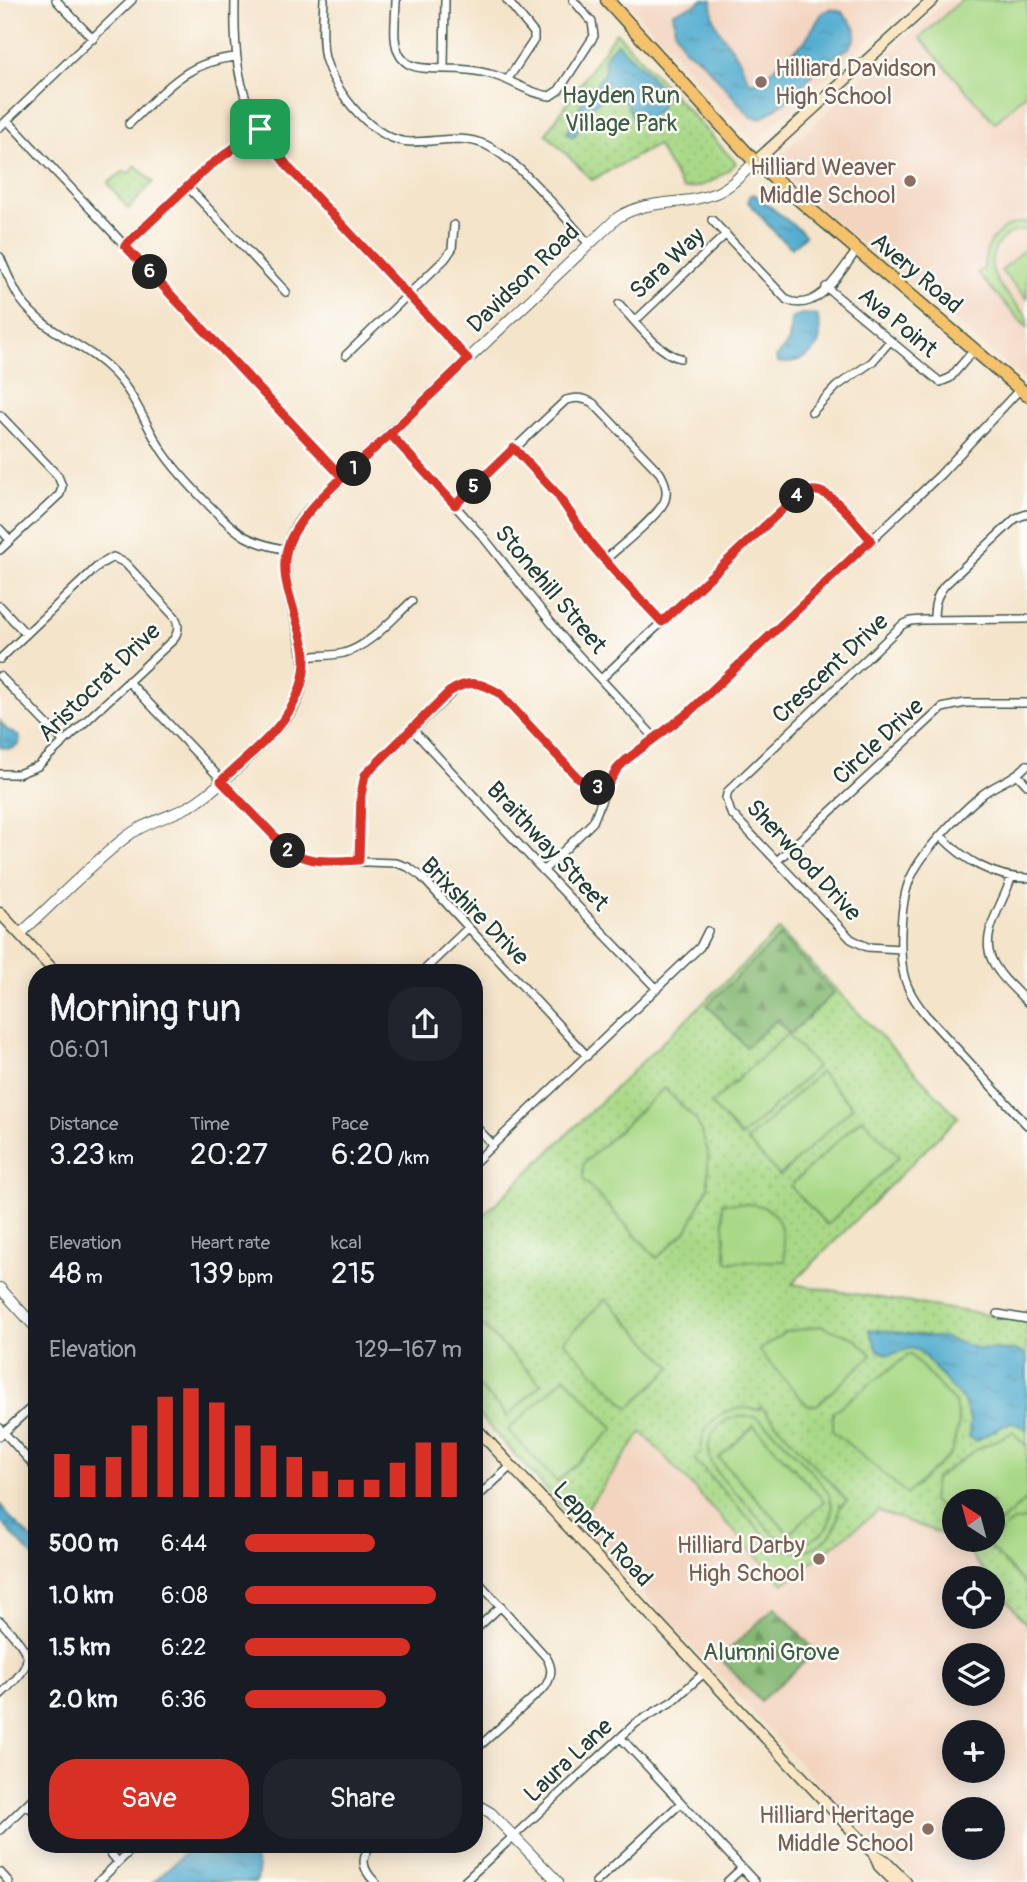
<!DOCTYPE html>
<meta charset="utf-8">
<style>
:root{--surface:#171b24;--page:#20242c;--text:#f1f3f6;--muted:#9ea1a6;--accent:#d93025}
body{margin:0;font-family:Pangolin,sans-serif;background:var(--page);color:var(--text);height:100vh;display:flex;flex-direction:column;font-size:26px;white-space:nowrap}
*{box-sizing:border-box;margin:0}
p{font-size:23px;color:var(--muted)}
.icon{flex:none;width:38px;height:38px;fill:none;stroke:currentColor;stroke-width:2;stroke-linecap:round;stroke-linejoin:round}
.map{position:relative;flex:1;overflow:hidden}
.side{position:absolute;left:28px;top:964px;width:455px;height:889px;display:flex;flex-direction:column;background:var(--surface);border-radius:28px;box-shadow:0 4px 18px #0003}
.side>*{flex:none}
.needle{width:46px;rotate:324deg}
.tools{position:absolute;left:942px;top:1489px;display:grid;gap:14px}
.tools a{display:grid;place-items:center;width:63px;height:63px;border-radius:50%;background:var(--surface);box-shadow:0 4px 18px #0003;font-size:35px}
.pin{position:absolute;display:grid;place-items:center;width:60px;height:60px;color:#fff;margin:-30px;border-radius:14px;box-shadow:0 4px 10px #0006}
.km{position:absolute;width:35px;height:35px;margin:-18px;border-radius:50%;background:#222;color:#fff;font-size:19px;line-height:35px;text-align:center}
.round{display:grid;place-items:center;flex:none;width:74px;height:74px;border-radius:28px;background:var(--page)}
.head{display:flex;align-items:center;justify-content:space-between;height:119px;padding:0 21px}
h1{font-size:38px;font-weight:600;line-height:52px}
.metrics{display:grid;grid-template-columns:repeat(3,1fr);gap:10px;height:119px;padding:7px 21px}
.metrics div{display:grid;align-content:center}
.metrics b{font-size:30px;font-weight:600}
.metrics small{font-size:19px;font-weight:400}
.metrics p{font-size:19px}
.chart{height:196px;padding:14px 21px}
.chart p{display:flex;justify-content:space-between}
.chart svg{width:100%;height:126px;margin-top:7px;stroke:var(--accent);stroke-width:6}
.cta{display:flex;gap:14px;margin-top:auto;padding:14px 21px}
.cta a{flex:1;height:80px;border-radius:28px;background:var(--accent);color:#fff;font-size:28px;font-weight:600;line-height:80px;text-align:center}
.cta a+a{background:var(--page);color:var(--text)}
ul{padding:0 21px;list-style:none;font-size:23px}
li{display:grid;grid-template-columns:112px 84px 1fr;align-items:center;height:52px}
li i{height:18px;border-radius:9px;background:var(--accent)}
.map>svg:first-child{display:block}
</style>
<div class="map">
<svg width="1027" height="1882" viewBox="0 0 1027 1882">
<defs>
<pattern id="grass-dots" width="8" height="8" patternUnits="userSpaceOnUse" patternTransform="scale(1.75)"><rect width="8" height="8" fill="#a9d987"/><path d="M2 2h.1M6 6h.1" fill="none" stroke="#91bb75" stroke-width="1.8" stroke-linecap="round"/></pattern>
<pattern id="forest-firs" width="22" height="20" patternUnits="userSpaceOnUse" patternTransform="scale(1.75)"><rect width="22" height="20" fill="#86b974"/><path d="M5 1l3.5 6h-7zM16 11l3.5 6h-7z" fill="#6d9860"/></pattern>
<pattern id="water-ripples" width="26" height="14" patternUnits="userSpaceOnUse" patternTransform="scale(1.75)"><rect width="26" height="14" fill="#51accf"/><path d="M2 4q2-2 4 0t4 0M15 11q2-2 4 0t4 0" fill="none" stroke="#438da9"/></pattern>
</defs>
<rect width="100%" height="100%" fill="#fdfcf7"/>
<filter id="ink" filterUnits="userSpaceOnUse"><feTurbulence type="fractalNoise" baseFrequency=".0143" numOctaves="2"/><feDisplacementMap in="SourceGraphic" scale="14" xChannelSelector="R" yChannelSelector="G"/><feConvolveMatrix kernelMatrix="1 2 1 2 8 2 1 2 1" color-interpolation-filters="sRGB"/></filter>
<filter id="wash" filterUnits="userSpaceOnUse"><feTurbulence type="fractalNoise" baseFrequency=".00686" numOctaves="4" result="noise"/><feDisplacementMap in="SourceGraphic" scale="28" xChannelSelector="R" yChannelSelector="G"/><feGaussianBlur stdDeviation="1.57" result="paint"/><feColorMatrix in="noise" values="0 0 0 0 0 0 0 0 0 0 0 0 0 0 0 0 0 1.4 0 .05"/><feComposite in="paint" operator="in"/></filter>
<g filter="url(#wash)">
<rect width="100%" height="100%" fill="#f4e4ca"/>
<path fill="#f3d4bf" fill-rule="evenodd" d="M 625,0 L 913,0 L 754,142 Z
M 947,0 L 1027,0 L 1027,382 L 826,214 L 815,200 L 772,163 Z
M 1027,1351 L 1027,1882 L 918,1882 L 880,1849 L 798,1762 L 474,1409 ZM 954,1502 L 992,1502 L 992,1540 L 954,1540 ZM 954,1578 L 992,1578 L 992,1617 L 954,1617 ZM 954,1656 L 992,1656 L 992,1694 L 954,1694 ZM 954,1732 L 992,1732 L 992,1771 L 954,1771 ZM 954,1810 L 992,1810 L 992,1848 L 954,1848 Z"/>
<path fill="url(#grass-dots)" stroke="#648b5e" stroke-width="2" d="M 616,32 L 736,163 C 720,178 706,187 683,189 L 657,145 L 592,180 L 546,134 Z
M 135,165 L 153,182 L 128,209 L 108,183 L 123,172 L 130,173 Z
M 779,930 L 958,1117 L 792,1284 L 1027,1321 L 1027,1625 L 992,1582 L 992,1578 L 990,1578 L 958,1540 L 992,1540 L 992,1502 L 954,1502 L 954,1538 L 878,1511 L 783,1584 L 642,1432 L 577,1523 L 474,1410 L 474,1224 Z"/>
<path fill="url(#forest-firs)" stroke="#527b54" stroke-width="2" d="M 780,936 L 834,993 L 790,1034 L 776,1020 L 746,1047 L 707,1005 Z
M 775,1607 L 816,1652 L 760,1701 L 720,1658 Z"/>
<path fill="#a9d987" stroke="#648b5e" stroke-width="2" fill-rule="evenodd" d="M 961,0 L 1027,0 L 1027,92 L 995,123 L 920,38 Z
M 1027,222 L 1027,230 C 1015,230 1005,234 998,244 C 978,272 1010,297 1027,316 L 1027,328 L 977,273 L 984,268 C 984,242 1001,223 1027,222 Z
M 1027,247 L 1027,299 L 1001,271 Z
M 787,1034 L 817,1067 L 741,1137 L 711,1104 Z
M 820,1072 L 853,1107 L 780,1176 L 747,1141 Z
M 664,1088 L 697,1121 L 708,1151 L 708,1187 L 688,1229 L 657,1258 L 583,1179 L 583,1164 Z
M 862,1118 L 899,1157 L 827,1225 L 790,1186 Z
M 722,1203 C 774,1203 782,1208 785,1261 L 727,1262 Z
M 606,1299 L 672,1367 L 629,1408 L 563,1341 Z
M 474,1317 L 541,1384 L 508,1416 L 474,1382 Z
M 821,1326 L 855,1338 L 872,1355 L 817,1405 L 808,1406 L 759,1351 L 785,1332 Z
M 910,1354 L 955,1403 L 959,1423 L 951,1454 L 907,1494 L 833,1431 L 833,1412 Z
M 565,1377 L 614,1429 L 557,1482 L 508,1430 Z
M 761,1407 L 847,1501 L 841,1506 L 839,1505 C 840,1536 814,1557 784,1549 L 780,1552 L 694,1459 L 701,1453 C 700,1421 728,1402 758,1410 ZM 739,1416 L 755,1417 L 764,1423 C 778,1435 822,1480 829,1495 C 832,1501 832,1509 831,1516 C 827,1536 805,1548 785,1541 C 770,1535 758,1516 747,1504 C 729,1486 697,1461 713,1433 C 719,1423 728,1418 739,1416 Z
M 754,1426 L 824,1501 L 789,1534 L 719,1458 Z
M 1013,1432 L 1027,1447 L 1027,1498 L 992,1530 L 992,1502 L 954,1502 L 954,1518 L 932,1501 L 935,1479 L 976,1450 Z
M 1027,1519 L 1027,1586 L 988,1545 L 1011,1523 Z"/>
<path fill="url(#water-ripples)" stroke="#387482" stroke-width="2" d="M 702,0 L 712,0 C 712,33 725,34 739,59 C 744,68 744,76 752,83 L 760,80 L 804,42 L 823,12 L 831,9 L 842,12 L 856,29 L 855,39 L 849,48 L 822,64 L 791,98 L 760,119 L 751,117 L 701,60 L 684,49 L 675,31 L 673,12 L 695,5 Z
M 617,43 L 645,70 L 666,95 L 660,108 L 644,123 L 634,120 L 626,102 L 615,95 C 589,101 586,116 574,137 L 567,133 L 581,104 L 604,74 L 605,56 Z
M 754,194 L 802,232 L 805,236 L 792,248 L 778,236 L 748,202 L 750,196 Z
M 801,314 L 817,315 C 824,339 820,354 795,361 C 788,363 785,364 778,362 L 776,358 L 789,341 L 791,319 Z
M 0,721 L 6,729 L 20,737 L 19,745 L 11,749 L 0,747 Z
M 869,1329 L 946,1338 L 978,1349 L 1014,1350 L 1027,1355 L 1027,1429 L 1011,1422 L 975,1441 L 969,1437 L 970,1419 L 964,1402 L 920,1351 L 911,1348 L 889,1355 L 878,1350 Z
M 0,1504 L 12,1520 L 37,1544 L 37,1561 L 0,1521 Z
M 195,1844 L 243,1845 C 253,1857 263,1865 256,1882 L 153,1882 Z"/>
</g>
<g filter="url(#ink)">
<g fill="none" stroke-linecap="round" stroke-linejoin="round">
<defs>
<path id="minor" d="M 56,0 L 93,39
M 235,0 C 234,45 236,90 260,129 C 280,163 310,190 337,219 C 381,265 424,312 468,359
M 324,0 C 323,18 321,41 325,58 C 335,93 374,142 412,142 C 438,142 461,134 486,145 C 520,161 562,215 589,244
M 396,0 C 396,12 394,26 395,38 C 398,72 422,68 447,69 C 461,69 476,70 490,74 C 511,79 529,94 550,96 L 559,90 L 594,36 L 592,22 L 573,0
M 507,0 L 534,33 L 534,40 L 508,79
M 444,68 L 445,0
M 7,120 L 343,478
M 129,124 C 163,92 186,61 236,57
M 0,127 L 132,0
M 188,187 L 286,292
M 712,220 L 787,300 C 818,314 841,271 857,250
M 125,246 L 208,167 L 259,129
M 0,257 C 6,271 12,287 21,300 C 44,333 86,344 113,372 C 134,393 145,424 161,449 C 173,469 226,526 246,537 C 259,544 273,547 287,550
M 826,287 L 940,382 L 950,378 L 974,350
M 619,304 C 634,320 659,354 680,358
M 635,321 L 726,234
M 346,355 L 445,259 L 452,249 L 454,225
M 812,412 L 837,386 L 872,362 L 890,341
M 0,415 L 58,476 L 62,486 L 60,494 L 0,550
M 390,434 L 484,538 L 568,644 L 655,738
M 514,448 L 557,494 L 592,545 L 662,622
M 455,505 L 566,400 C 577,397 584,398 593,403 L 660,473 C 665,482 668,490 665,500 C 659,516 619,547 605,560
M 0,529 L 10,540
M 0,606 L 26,634
M 934,620 C 934,605 936,596 945,585 L 1016,518 L 1027,514
M 305,657 C 318,655 332,656 344,653 C 371,645 392,619 412,601
M 0,659 L 99,565 L 113,557 L 125,563 L 175,617 C 179,625 179,630 174,639 L 38,766 L 18,774 L 0,774
M 0,676 L 64,742
M 601,679 L 798,495 C 806,492 813,489 821,491 C 837,496 859,527 871,540
M 128,681 L 289,851 L 308,860 L 396,863 L 408,867 L 421,876 L 587,1056
M 412,729 L 536,863 L 657,989
M 1027,765 C 1015,779 997,783 983,794 C 962,811 923,851 912,875 C 900,897 899,947 903,971 C 906,988 915,1001 925,1014 L 1027,1125
M 1018,775 L 1027,785
M 941,836 C 964,860 994,878 1027,878
M 359,860 L 361,795 L 365,775 L 459,686 C 476,681 486,684 500,694 L 578,778 L 605,790
M 777,861 L 942,708 L 965,703 L 1027,703
M 543,871 L 593,822 L 610,779 L 626,759 L 688,713 L 940,475 L 1020,389
M 1011,878 C 1004,903 979,934 992,960 C 999,976 1015,989 1027,1002
M 901,949 L 867,947 L 851,939 L 731,813 L 726,798 L 728,791 L 902,625 L 911,621 L 922,620 L 1027,619
M 421,973 L 468,928
M 474,1125 L 493,1145
M 474,1163 L 700,947 L 708,931
M 998,1314 L 1027,1319
M 0,1428 L 37,1469
M 0,1436 L 37,1402
M 474,1500 L 511,1466
M 474,1577 L 546,1657 C 553,1668 552,1676 545,1687 L 474,1751
M 0,1621 C 34,1657 37,1660 0,1695
M 474,1631 L 501,1606
M 621,1738 L 755,1882
M 27,1805 L 37,1815
M 0,1830 L 37,1794
M 103,1844 L 118,1862
M 372,1844 C 360,1858 362,1869 375,1882
M 0,1872 L 9,1882
M 98,1882 L 137,1844
M 464,1882 L 636,1723 L 673,1701 L 704,1673
M 596,1882 L 681,1803
M 727,1882 L 742,1868"/>
<path id="tertiary" d="M 20,934 C 55,902 89,866 126,837 C 146,821 172,817 193,804 C 217,789 283,728 295,704 C 330,635 248,576 308,511 L 617,218 C 650,197 682,207 716,193 C 731,187 743,173 755,162
M 0,1288 L 37,1329
M 474,1803 L 491,1813 L 558,1882"/>
<path id="secondary" d="M 755,162 L 933,0
M 0,913 L 56,973
M 474,1426 L 874,1854 L 879,1866 L 895,1882
M 874,1854 L 885,1861 L 906,1882"/>
<path id="primary" d="M 607,0 L 755,162 L 1027,395"/>
</defs>
<use href="#minor" stroke="#3f564a" stroke-width="10"/>
<use href="#tertiary" stroke="#3f564a" stroke-width="12"/>
<use href="#secondary" stroke="#3f564a" stroke-width="13"/>
<use href="#primary" stroke="#3f564a" stroke-width="15"/>
<use href="#minor" stroke="#fff" stroke-width="7"/>
<use href="#tertiary" stroke="#fff" stroke-width="10"/>
<use href="#secondary" stroke="#fbe6c4" stroke-width="10"/>
<use href="#primary" stroke="#f5c16b" stroke-width="12"/>
</g>
</g>
<g fill="none" stroke-linecap="round" stroke-linejoin="round" filter="url(#ink)">
<defs>
<path id="route" d="M 260,129 L 289,168 L 468,359 L 390,434 C 361,463 303,506 289,543 C 280,566 287,588 294,611 C 298,626 305,642 305,657 C 306,714 258,746 221,781 L 289,851 C 310,864 334,861 359,860 L 361,795 L 365,775 L 449,692 C 468,679 482,682 500,694 L 578,778 L 605,790 L 617,769 L 626,760 L 688,713 L 871,540 C 859,527 837,497 821,492 C 813,489 806,492 798,495 L 662,622 L 615,572 L 592,545 L 557,494 L 514,448 L 455,505 L 390,434 L 343,478 L 125,246 L 208,167 L 260,129"/>
</defs>
<use href="#route" stroke="#fff" stroke-width="14"/>
<use href="#route" stroke="#d93025" stroke-width="9"/>
</g>
<g fill="#8d6e63" stroke="#fdfcf7" stroke-width="2.5">
<circle cx="761" cy="82" r="7"/>
<circle cx="910" cy="181" r="7"/>
<circle cx="819" cy="1559" r="7"/>
<circle cx="928" cy="1829" r="7"/>
</g>
<g text-anchor="middle" stroke-width="5" stroke-linejoin="round" paint-order="stroke">
<g font-size="24" fill="#785e54" stroke="#fdfcf7" text-anchor="end">
<text x="775" y="76" text-anchor="start">Hilliard Davidson<tspan x="775" dy="28">High School</tspan></text>
<text x="896" y="175">Hilliard Weaver<tspan x="896" dy="28">Middle School</tspan></text>
<text x="805" y="1553">Hilliard Darby<tspan x="805" dy="28">High School</tspan></text>
<text x="914" y="1823">Hilliard Heritage<tspan x="914" dy="28">Middle School</tspan></text>
</g>
<g font-size="24" fill="#3b5c45" stroke="#fdfcf7">
<text x="621" y="103">Hayden Run<tspan x="621" dy="28">Village Park</tspan></text>
<text x="771" y="1660">Alumni Grove</text>
</g>
<g font-size="24" fill="#1f3d34" stroke="#fdfcf7">
<text transform="translate(667 263) rotate(-43)" y="8">Sara Way</text>
<text transform="translate(917 273) rotate(40)" y="8">Avery Road</text>
<text transform="translate(523 278) rotate(-44)" y="8">Davidson Road</text>
<text transform="translate(898 322) rotate(40)" y="8">Ava Point</text>
<text transform="translate(551 589) rotate(50)" y="8">Stonehill Street</text>
<text transform="translate(830 668) rotate(-43)" y="8">Crescent Drive</text>
<text transform="translate(99 682) rotate(-44)" y="8">Aristocrat Drive</text>
<text transform="translate(878 741) rotate(-43)" y="8">Circle Drive</text>
<text transform="translate(548 846) rotate(47)" y="8">Braithway Street</text>
<text transform="translate(804 860) rotate(47)" y="8">Sherwood Drive</text>
<text transform="translate(475 911) rotate(45)" y="8">Brixshire Drive</text>
<text transform="translate(603 1534) rotate(47)" y="8">Leppert Road</text>
<text transform="translate(568 1760) rotate(-43)" y="8">Laura Lane</text>
</g>
</g>
</svg>
<div class="tools">
<a><svg class="needle" viewBox="-14 -14 28 28"><path d="M0-13l5 13h-10z" fill="#e53935"/><path d="M0 13l5-13h-10z" fill="#9ea1a6"/></svg></a>
<a><svg class="icon" aria-label="locate" viewBox="0 0 24 24"><circle cx="12" cy="12" r="6"/><path d="M12 2v4M12 18v4M2 12h4M18 12h4"/></svg></a>
<a><svg class="icon" aria-label="layers" viewBox="0 0 24 24"><path d="M12 4l9 5-9 5-9-5zM3 14l9 5 9-5"/></svg></a>
<a>+</a>
<a>−</a>
</div>
<div class="pin" style="left:260px;top:129px;background:#1e9e55"><svg class="icon" aria-label="arrive" viewBox="0 0 24 24"><path d="M6 21V4h12l-3 4 3 4H6"/></svg></div>
<b class="km" style="left:354px;top:469px">1</b>
<b class="km" style="left:288px;top:851px">2</b>
<b class="km" style="left:598px;top:788px">3</b>
<b class="km" style="left:797px;top:496px">4</b>
<b class="km" style="left:474px;top:487px">5</b>
<b class="km" style="left:150px;top:272px">6</b>
<section class="side">
<div class="head"><div><h1>Morning run</h1><p>06:01</p></div><a class="round"><svg class="icon" aria-label="share" viewBox="0 0 24 24"><path d="M12 15V3M7 8l5-5 5 5M5 13v7h14v-7"/></svg></a></div>
<div class="metrics">
<div><p>Distance</p><b>3.23<small> km</small></b></div>
<div><p>Time</p><b>20:27</b></div>
<div><p>Pace</p><b>6:20<small> /km</small></b></div>
</div>
<div class="metrics">
<div><p>Elevation</p><b>48<small> m</small></b></div>
<div><p>Heart rate</p><b>139<small> bpm</small></b></div>
<div><p>kcal</p><b>215</b></div>
</div>
<div class="chart"><p><span>Elevation</span>129–167 m</p>
<svg viewBox="0 0 160 44" preserveAspectRatio="none"><path d="M5 44V29M15 44V33M25 44V30M35 44V19M45 44V9M55 44V6M65 44V11M75 44V19M85 44V26M95 44V30M105 44V35M115 44V38M125 44V38M135 44V32M145 44V25M155 44V25"/></svg>
</div>
<ul>
<li><b>500 m</b>6:44<i style="width:60%"></i></li>
<li><b>1.0 km</b>6:08<i style="width:88%"></i></li>
<li><b>1.5 km</b>6:22<i style="width:76%"></i></li>
<li><b>2.0 km</b>6:36<i style="width:65%"></i></li>
</ul>
<div class="cta"><a>Save</a><a>Share</a></div>
</section>
</div>
